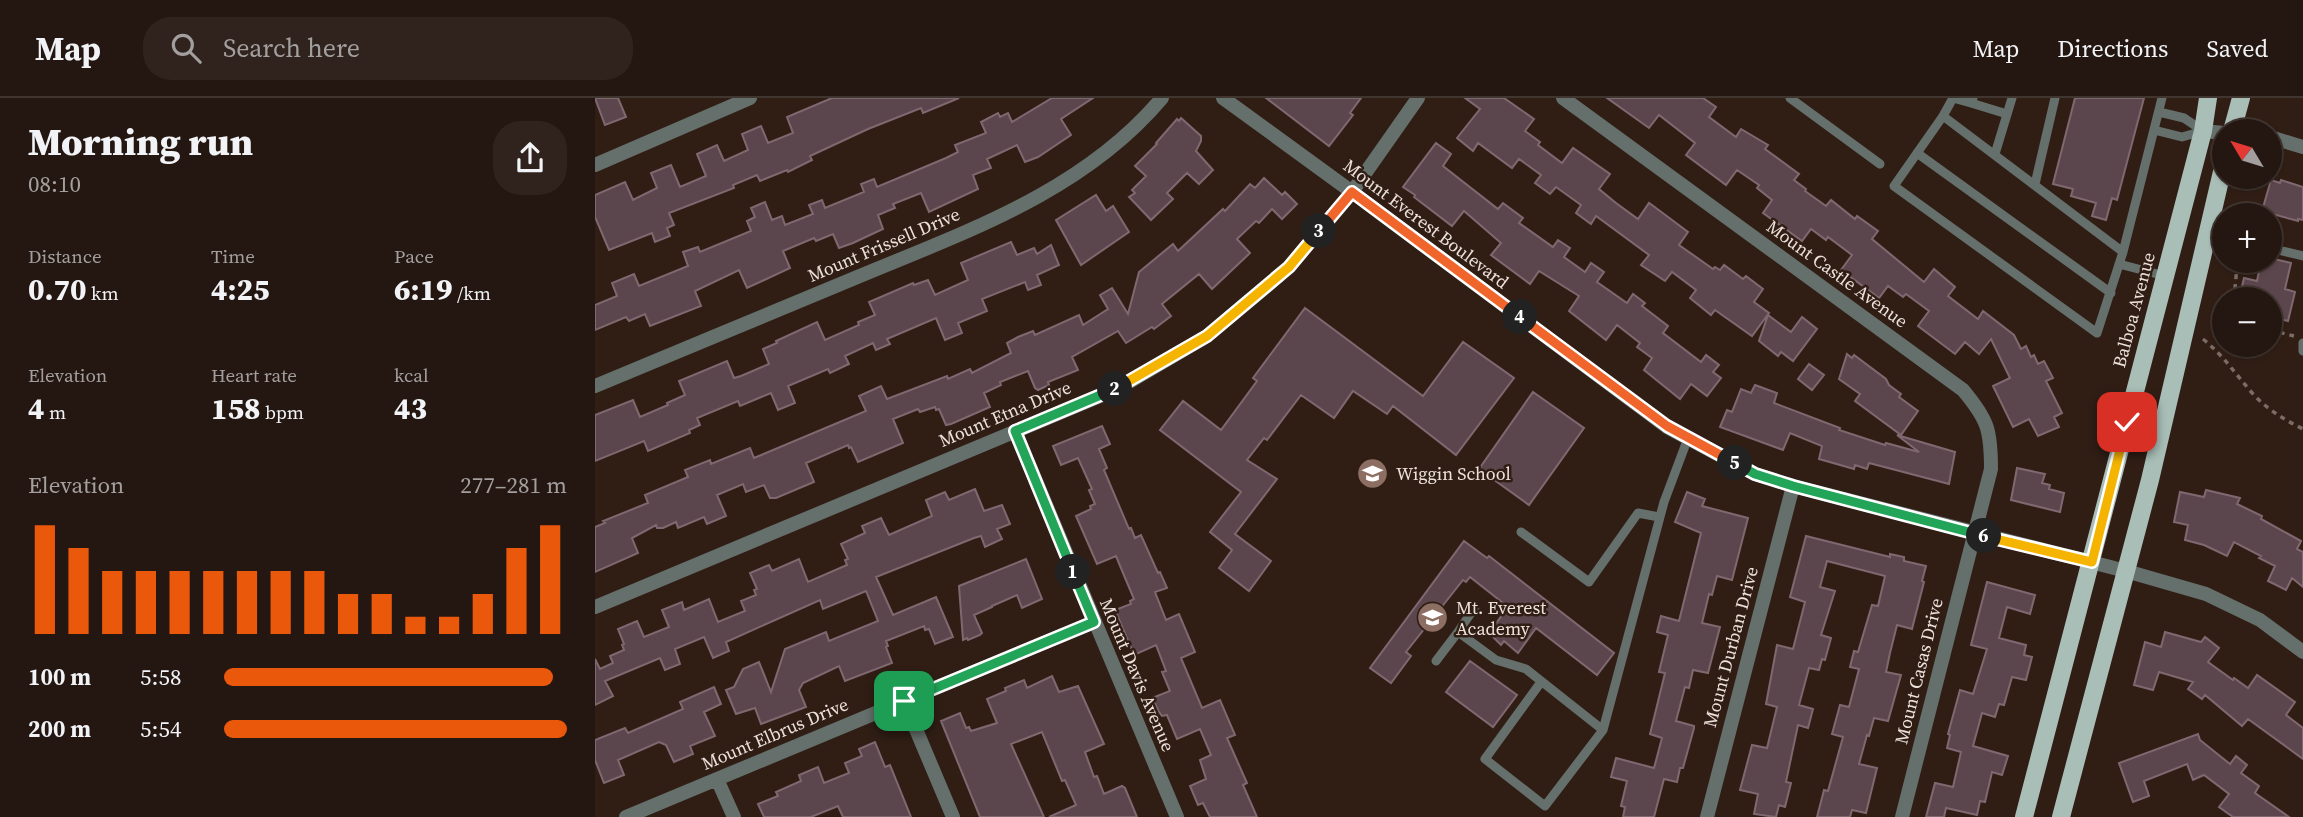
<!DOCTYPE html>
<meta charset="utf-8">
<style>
:root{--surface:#241610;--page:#30231e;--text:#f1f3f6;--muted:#a39f9f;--line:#413530;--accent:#ea580c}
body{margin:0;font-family:"Source Serif 4",serif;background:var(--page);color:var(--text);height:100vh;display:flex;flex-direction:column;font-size:26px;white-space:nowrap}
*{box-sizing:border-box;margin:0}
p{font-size:23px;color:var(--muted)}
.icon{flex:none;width:38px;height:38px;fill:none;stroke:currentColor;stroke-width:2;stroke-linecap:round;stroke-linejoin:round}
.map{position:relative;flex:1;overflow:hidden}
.details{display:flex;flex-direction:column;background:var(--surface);width:595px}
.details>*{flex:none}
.needle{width:46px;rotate:308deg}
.buttons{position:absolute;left:1617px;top:21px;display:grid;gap:14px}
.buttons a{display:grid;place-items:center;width:70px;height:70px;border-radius:50%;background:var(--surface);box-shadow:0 2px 5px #0004,0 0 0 2px var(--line);font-size:35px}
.pin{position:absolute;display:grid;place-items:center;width:60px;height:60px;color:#fff;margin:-30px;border-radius:14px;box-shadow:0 4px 10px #0006}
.km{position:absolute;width:35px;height:35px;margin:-18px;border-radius:50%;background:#222;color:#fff;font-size:19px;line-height:35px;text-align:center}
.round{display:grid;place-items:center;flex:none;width:74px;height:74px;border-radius:28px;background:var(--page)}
.headline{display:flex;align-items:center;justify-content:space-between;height:119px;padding:0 28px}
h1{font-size:38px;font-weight:800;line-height:52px}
.metrics{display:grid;grid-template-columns:repeat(3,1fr);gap:10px;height:119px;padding:7px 28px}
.metrics div{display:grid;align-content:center}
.metrics b{font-size:30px;font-weight:800}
.metrics small{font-size:19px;font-weight:400}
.metrics p{font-size:19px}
.chart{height:196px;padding:14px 28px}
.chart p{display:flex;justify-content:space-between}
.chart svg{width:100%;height:126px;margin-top:7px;stroke:var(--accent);stroke-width:6}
ul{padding:0 28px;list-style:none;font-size:23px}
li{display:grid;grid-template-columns:112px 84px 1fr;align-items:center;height:52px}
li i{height:18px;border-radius:9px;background:var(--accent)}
header{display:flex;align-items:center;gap:42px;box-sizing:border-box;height:98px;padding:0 35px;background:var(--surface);border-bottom:2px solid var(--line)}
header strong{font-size:33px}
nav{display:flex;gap:38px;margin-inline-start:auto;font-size:24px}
.search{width:490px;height:63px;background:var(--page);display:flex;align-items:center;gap:18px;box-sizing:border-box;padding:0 24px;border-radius:28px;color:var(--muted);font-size:26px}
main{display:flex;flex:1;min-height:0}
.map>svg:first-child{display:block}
</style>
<header>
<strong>Map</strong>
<div class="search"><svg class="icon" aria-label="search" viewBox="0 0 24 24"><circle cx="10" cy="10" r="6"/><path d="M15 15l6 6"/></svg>Search here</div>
<nav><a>Map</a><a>Directions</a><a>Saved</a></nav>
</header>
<main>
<section class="details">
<div class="headline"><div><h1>Morning run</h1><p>08:10</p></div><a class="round"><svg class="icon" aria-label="share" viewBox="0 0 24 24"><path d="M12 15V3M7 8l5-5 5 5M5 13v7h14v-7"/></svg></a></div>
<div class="metrics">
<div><p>Distance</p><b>0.70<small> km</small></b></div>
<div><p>Time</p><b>4:25</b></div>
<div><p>Pace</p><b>6:19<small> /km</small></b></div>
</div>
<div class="metrics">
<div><p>Elevation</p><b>4<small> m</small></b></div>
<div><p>Heart rate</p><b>158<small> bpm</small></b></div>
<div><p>kcal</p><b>43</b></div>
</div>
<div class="chart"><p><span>Elevation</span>277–281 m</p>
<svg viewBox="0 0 160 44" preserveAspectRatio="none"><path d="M5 44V6M15 44V14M25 44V22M35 44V22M45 44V22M55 44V22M65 44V22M75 44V22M85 44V22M95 44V30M105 44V30M115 44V38M125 44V38M135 44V30M145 44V14M155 44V6"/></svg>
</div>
<ul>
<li><b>100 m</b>5:58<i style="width:96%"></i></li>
<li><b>200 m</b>5:54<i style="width:100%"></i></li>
</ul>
</section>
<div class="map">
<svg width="1708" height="719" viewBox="0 0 1708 719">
<rect width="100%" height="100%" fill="#301e15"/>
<path fill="#5c464d" stroke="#806870" stroke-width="2" d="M 0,0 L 23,0 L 31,19 L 10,27 Z
M 237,0 L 364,0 L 328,15 L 326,10 L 273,31 L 215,58 L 217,62 L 193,74 L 192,72 L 165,83 L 162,77 L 138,87 L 139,90 L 74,115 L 79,127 L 72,130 L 75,138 L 60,144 L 57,135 L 14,152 L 0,119 L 0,97 L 30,84 L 38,102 L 62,90 L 56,75 L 76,67 L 85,89 L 111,78 L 102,56 L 122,47 L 129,63 L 153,52 L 147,36 L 166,28 L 173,45 L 198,35 L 192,19 Z
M 457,0 L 498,0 L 466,21 L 476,37 L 443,59 L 430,64 L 422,47 L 392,61 L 396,70 L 378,77 L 383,91 L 334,114 L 326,95 L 298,106 L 300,110 L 283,117 L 288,131 L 258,145 L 244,150 L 238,136 L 221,143 L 219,140 L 188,153 L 195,170 L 152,190 L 144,172 L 100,193 L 106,208 L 55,228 L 50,216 L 34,223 L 31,219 L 0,232 L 0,207 L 22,198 L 17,185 L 39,176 L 44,188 L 93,168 L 88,154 L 103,149 L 105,154 L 156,133 L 152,123 L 160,119 L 156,110 L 170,104 L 177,122 L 187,118 L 190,127 L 218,116 L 214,107 L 227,102 L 230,110 L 269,94 L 266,86 L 279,81 L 282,89 L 351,60 L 363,54 L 360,47 L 391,35 L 386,24 L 403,15 L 405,19 L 413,15 L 417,24 Z
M 671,0 L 766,0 L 755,15 L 758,17 L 734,48 Z
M 870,0 L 909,0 L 939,21 L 930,33 L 945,44 L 943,47 L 967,65 L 978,50 L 1015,76 L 1004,91 L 1021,105 L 1043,121 L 1054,105 L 1057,107 L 1093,134 L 1084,147 L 1118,171 L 1120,169 L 1125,172 L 1129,167 L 1148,181 L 1151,178 L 1168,191 L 1159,204 L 1174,215 L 1157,238 L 1120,212 L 1116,217 L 1095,200 L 1101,192 L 1077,174 L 1070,183 L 1046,167 L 1054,157 L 1001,118 L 996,126 L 981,115 L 986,107 L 961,89 L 955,96 L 940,85 L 946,77 L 924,61 L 917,70 L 883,45 L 878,53 L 862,40 L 885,11 Z
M 1012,0 L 1108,0 L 1121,9 L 1114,19 L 1141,39 L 1146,31 L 1173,47 L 1170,51 L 1204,76 L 1199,82 L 1211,91 L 1210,93 L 1231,108 L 1236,102 L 1260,121 L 1262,118 L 1283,133 L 1277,141 L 1329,184 L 1339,171 L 1360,189 L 1353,198 L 1383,221 L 1388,213 L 1419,237 L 1426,251 L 1431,248 L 1436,259 L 1439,257 L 1443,266 L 1449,263 L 1458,280 L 1451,283 L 1467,315 L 1459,319 L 1464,329 L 1443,338 L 1434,321 L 1418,329 L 1398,288 L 1415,280 L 1396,241 L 1384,256 L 1370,244 L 1360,256 L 1323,228 L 1334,213 L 1311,196 L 1308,199 L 1293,188 L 1284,200 L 1246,172 L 1257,157 L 1233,139 L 1231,142 L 1216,131 L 1207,143 L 1168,115 L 1177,102 L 1162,90 L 1164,87 L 1142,72 L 1131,87 L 1091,57 L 1100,45 L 1064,17 L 1054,30 Z
M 1480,0 L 1549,0 L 1522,102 L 1517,100 L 1511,122 L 1497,118 L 1501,105 L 1476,98 L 1478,91 L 1458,86 Z
M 586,20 L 606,38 L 606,43 L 601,53 L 618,72 L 604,86 L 592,75 L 572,95 L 578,101 L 556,122 L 534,99 L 540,95 L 537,92 L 551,78 L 540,68 L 562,46 L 561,45 L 582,21 L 584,23 Z
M 841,45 L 856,56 L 848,68 L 903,111 L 908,105 L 928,120 L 924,125 L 958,149 L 963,142 L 975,150 L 969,159 L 990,174 L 996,165 L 1009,174 L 1002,184 L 1032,205 L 1038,196 L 1050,205 L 1047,208 L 1073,228 L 1068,235 L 1106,264 L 1111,257 L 1124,267 L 1118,274 L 1126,280 L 1112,298 L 1096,286 L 1085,301 L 1049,272 L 1057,260 L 1042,249 L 1045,245 L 1022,227 L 1011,242 L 974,213 L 984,198 L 944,173 L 935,186 L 896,157 L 906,145 L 869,113 L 857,128 L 819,99 L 820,97 L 808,89 Z
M 669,80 L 687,97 L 690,94 L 702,106 L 687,121 L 677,111 L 664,125 L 661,123 L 642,141 L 655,155 L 617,191 L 604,176 L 567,206 L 576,218 L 559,231 L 557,229 L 531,245 L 523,233 L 477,259 L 483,272 L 453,284 L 454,287 L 443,292 L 440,290 L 433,273 L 405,284 L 406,287 L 389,295 L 395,309 L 356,326 L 351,327 L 344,311 L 341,312 L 340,309 L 325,314 L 323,311 L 298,321 L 308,345 L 263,364 L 256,349 L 254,350 L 253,347 L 211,365 L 219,384 L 181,400 L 175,400 L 169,387 L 151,394 L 148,386 L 122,397 L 131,418 L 112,426 L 109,419 L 83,430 L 81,424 L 68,430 L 62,430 L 61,427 L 37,440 L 43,455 L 0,474 L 0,429 L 10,425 L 8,423 L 53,405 L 50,397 L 93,379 L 90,372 L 115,362 L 116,366 L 155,350 L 159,360 L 271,313 L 264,298 L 286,288 L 292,301 L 352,278 L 353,281 L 375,271 L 377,275 L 416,255 L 412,245 L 423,239 L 438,233 L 440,237 L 484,217 L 488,227 L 513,211 L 505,197 L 517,190 L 533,216 L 544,174 L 578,146 L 583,153 L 628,111 L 630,113 L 655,86 L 660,90 Z
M 1676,82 L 1685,85 L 1686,82 L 1708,89 L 1708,122 L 1703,121 L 1703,123 L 1667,113 Z
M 501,97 L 511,113 L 518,108 L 534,134 L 486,167 L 461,122 Z
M 416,144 L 422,157 L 439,150 L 442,156 L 456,147 L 464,167 L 442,177 L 446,187 L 433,192 L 430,184 L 387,201 L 392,213 L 363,225 L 367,235 L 350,242 L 341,220 L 292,241 L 295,246 L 281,252 L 278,245 L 250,258 L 254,266 L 235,275 L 233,271 L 193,288 L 200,305 L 183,312 L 176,295 L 145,308 L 143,303 L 102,320 L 105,327 L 94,332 L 95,335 L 53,353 L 49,343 L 0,363 L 0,317 L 38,302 L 45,319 L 73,307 L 72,305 L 90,297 L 84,283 L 132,263 L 139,280 L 146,278 L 174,266 L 168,251 L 182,245 L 181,243 L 222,224 L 230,242 L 264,227 L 263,224 L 280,217 L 274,204 L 318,185 L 319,187 L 333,182 L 340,197 L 373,182 L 366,165 Z
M 1675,160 L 1696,165 L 1690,191 L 1700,194 L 1693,223 L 1675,219 L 1675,201 L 1644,201 L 1649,180 L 1662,183 L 1666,163 L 1675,163 Z
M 710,210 L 828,298 L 868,244 L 919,280 L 861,357 L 798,308 L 792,316 L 758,293 L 739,320 L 706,297 L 672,342 L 669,340 L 652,362 L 682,381 L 640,436 L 676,463 L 654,493 L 624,470 L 637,452 L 615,434 L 646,394 L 565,332 L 588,303 L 626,332 L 662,283 L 658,280 Z
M 1173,217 L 1196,234 L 1207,219 L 1222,231 L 1198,263 L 1186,254 L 1183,258 L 1164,243 Z
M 1252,256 L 1257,260 L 1259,257 L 1291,281 L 1294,287 L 1306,296 L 1304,299 L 1323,313 L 1306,337 L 1260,303 L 1265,296 L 1244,281 Z
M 1214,266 L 1229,277 L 1217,292 L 1203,281 Z
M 1160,287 L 1182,295 L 1179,305 L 1245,330 L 1244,332 L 1290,347 L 1291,345 L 1324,354 L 1302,337 L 1360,354 L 1354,386 L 1274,365 L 1272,371 L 1260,367 L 1259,371 L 1224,361 L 1227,348 L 1195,335 L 1188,352 L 1125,329 L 1132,312 L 1137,314 L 1146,291 L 1156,295 Z
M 938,294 L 989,330 L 934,407 L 884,371 Z
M 507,328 L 515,346 L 504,351 L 512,370 L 509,372 L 534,431 L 536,430 L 540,440 L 546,437 L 563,475 L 565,474 L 572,490 L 560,494 L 571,522 L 584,516 L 600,554 L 586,560 L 607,610 L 625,602 L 640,637 L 632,640 L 652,685 L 648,687 L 662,719 L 615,719 L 608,705 L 603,707 L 595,688 L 611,681 L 605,662 L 616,657 L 605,631 L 582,641 L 572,617 L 567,618 L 564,614 L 557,600 L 575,593 L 567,574 L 571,573 L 561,547 L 539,557 L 520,512 L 536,506 L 535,503 L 539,501 L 528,475 L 521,458 L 502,466 L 481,418 L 496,411 L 495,408 L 500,406 L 494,392 L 497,391 L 483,360 L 466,367 L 458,348 Z
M 1422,370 L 1450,376 L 1447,385 L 1455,387 L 1454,391 L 1469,395 L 1465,414 L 1416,402 Z
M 380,391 L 389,413 L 407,407 L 415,426 L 402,431 L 407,441 L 390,449 L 386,438 L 379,440 L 281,479 L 298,517 L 341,499 L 358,539 L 340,546 L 334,531 L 330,532 L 329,528 L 291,543 L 293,548 L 291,549 L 297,565 L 250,583 L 244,568 L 208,585 L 204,592 L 211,609 L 166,626 L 160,610 L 141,616 L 131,592 L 139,589 L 148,571 L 164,564 L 176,594 L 190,551 L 231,534 L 234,543 L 283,523 L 271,493 L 228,511 L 225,502 L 131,544 L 134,553 L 118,560 L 109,539 L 80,551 L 85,566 L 70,572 L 65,560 L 10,583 L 18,598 L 0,607 L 0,561 L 5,571 L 18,565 L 15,558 L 29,552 L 27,547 L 29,546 L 23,531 L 42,523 L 49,539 L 74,529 L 67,512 L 87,504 L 89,512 L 114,501 L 123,524 L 150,513 L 146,503 L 161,497 L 159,492 L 162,491 L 155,475 L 174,467 L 177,473 L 204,461 L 213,484 L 252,467 L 250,462 L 253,461 L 246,446 L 270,435 L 267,428 L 286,420 L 294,437 L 337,418 L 331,402 L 350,394 L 354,402 Z
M 1611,392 L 1645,400 L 1642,406 L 1667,418 L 1666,421 L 1706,443 L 1702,451 L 1708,454 L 1708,489 L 1697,480 L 1691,492 L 1673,483 L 1680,468 L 1664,460 L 1666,458 L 1639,444 L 1632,458 L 1609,447 L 1590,442 L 1593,427 L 1579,424 L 1585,394 L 1609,399 Z
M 1092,394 L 1110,401 L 1107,408 L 1153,420 L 1137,482 L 1122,478 L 1117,497 L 1114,496 L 1107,525 L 1125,529 L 1113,575 L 1098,572 L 1094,590 L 1090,589 L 1081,623 L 1099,628 L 1099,630 L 1088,670 L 1085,670 L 1082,684 L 1069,681 L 1059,719 L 1028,719 L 1030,709 L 1026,708 L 1032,683 L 1016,679 L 1021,660 L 1059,670 L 1067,640 L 1055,636 L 1070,575 L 1064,574 L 1073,537 L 1062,534 L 1066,518 L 1084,523 L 1106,435 L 1080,424 Z
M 1211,438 L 1295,459 L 1295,456 L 1309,459 L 1309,463 L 1331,468 L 1327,483 L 1329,484 L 1317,531 L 1302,527 L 1295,555 L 1291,574 L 1306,577 L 1293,623 L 1279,620 L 1274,638 L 1272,637 L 1264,666 L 1282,670 L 1271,715 L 1257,712 L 1255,719 L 1222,719 L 1229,692 L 1233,693 L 1248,639 L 1237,636 L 1245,607 L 1254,609 L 1264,571 L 1255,569 L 1259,553 L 1263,554 L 1277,507 L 1283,508 L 1290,478 L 1232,463 L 1225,489 L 1240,493 L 1226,537 L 1236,540 L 1230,562 L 1227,561 L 1224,572 L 1214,570 L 1204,607 L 1218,611 L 1213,630 L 1203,627 L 1191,684 L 1196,685 L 1190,709 L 1184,707 L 1181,719 L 1159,716 L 1163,696 L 1145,692 L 1157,647 L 1172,650 L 1182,609 L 1171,606 L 1182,547 L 1198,551 L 1210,504 L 1195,499 Z
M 869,443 L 892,460 L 894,458 L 1019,555 L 1002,577 L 941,530 L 923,555 L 909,543 L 906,547 L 894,535 L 913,509 L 875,479 L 871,484 L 868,482 L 811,554 L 816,558 L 796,585 L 775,570 Z
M 431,461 L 447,501 L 427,510 L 422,497 L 397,508 L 397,509 L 379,517 L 387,535 L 385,537 L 373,542 L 372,540 L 368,542 L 364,488 Z
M 1392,484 L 1440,497 L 1435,516 L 1412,509 L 1404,540 L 1431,547 L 1429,557 L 1437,559 L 1431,582 L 1417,579 L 1409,607 L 1404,606 L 1400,619 L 1387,615 L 1378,648 L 1413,658 L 1407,677 L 1397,674 L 1390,704 L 1385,703 L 1382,717 L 1351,710 L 1349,719 L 1331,719 L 1340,685 L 1358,689 L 1366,654 L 1352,650 L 1355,637 L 1353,636 L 1365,592 L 1378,596 L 1392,551 L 1376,547 Z
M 1570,534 L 1606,544 L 1610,539 L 1624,550 L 1613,564 L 1638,582 L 1639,580 L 1653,590 L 1662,577 L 1700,604 L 1691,617 L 1708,630 L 1708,661 L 1653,621 L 1647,628 L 1610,597 L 1607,601 L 1593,591 L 1598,584 L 1564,574 L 1558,592 L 1539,587 L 1550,544 L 1566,549 Z
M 875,563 L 922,597 L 898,629 L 851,594 Z
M 457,578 L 464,594 L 483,588 L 509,646 L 490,654 L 499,679 L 502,678 L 509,696 L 527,688 L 530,690 L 542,719 L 454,719 L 481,707 L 470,682 L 467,683 L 447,634 L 416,646 L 449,719 L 385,719 L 346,623 L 365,615 L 371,630 L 374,629 L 376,633 L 402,625 L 392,601 L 411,593 L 410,590 L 429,582 L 432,590 Z
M 119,589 L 126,606 L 109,614 L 120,638 L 95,648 L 98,656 L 79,664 L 71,647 L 64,644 L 23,662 L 29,677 L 9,685 L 0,662 L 0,642 L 30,630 L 33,635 L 88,611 L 85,604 Z
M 1603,636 L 1605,642 L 1635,666 L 1641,658 L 1652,667 L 1646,675 L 1664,688 L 1660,695 L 1694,719 L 1638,719 L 1624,709 L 1634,696 L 1609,677 L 1598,682 L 1592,666 L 1549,683 L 1554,698 L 1538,704 L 1524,665 Z
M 280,644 L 290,669 L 295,667 L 316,719 L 248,719 L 243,708 L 216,719 L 169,719 L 163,706 L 183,698 L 181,694 L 206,683 L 204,677 L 223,669 L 229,685 L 254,675 L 250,665 L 267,658 L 264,651 Z"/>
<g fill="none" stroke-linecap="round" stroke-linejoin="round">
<path stroke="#7c6c65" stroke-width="3.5" stroke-dasharray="5 5" stroke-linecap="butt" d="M 1639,201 L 1642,168 L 1640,163
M 1675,232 L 1699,238
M 1608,241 C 1629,258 1641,277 1659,297 C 1673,312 1690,322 1708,331"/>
<path stroke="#65706c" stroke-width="9" d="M 1195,0 L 1285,66
M 1376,5 L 1412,16
M 1564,14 L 1589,20 L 1608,33
M 1348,18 L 1358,0 L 1376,5 L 1378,0
M 1559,32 L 1587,39 L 1608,33
M 1322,55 L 1516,195
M 1400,56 L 1417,0
M 1440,86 L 1460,0
M 1675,150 L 1708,158
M 1528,154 L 1348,18 L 1299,88 L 1502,235 L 1528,154 L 1567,0
M 1524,166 L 1570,178
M 1708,245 L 1708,253
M 926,434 L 994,484 L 1043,415 L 1064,419
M 880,509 L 863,534 L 901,562 L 931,571 L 1008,632 L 1069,404 L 1093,340
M 841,563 L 863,534
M 946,584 L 890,661 L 950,708 L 1008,632"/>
<path stroke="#65706c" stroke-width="14" d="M 628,0 L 757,94
M 968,0 L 1368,292 C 1393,322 1396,332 1396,371 L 1307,719
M 1608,33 L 1629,35
M 1675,39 L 1708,49
M 0,67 L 155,0
M 0,288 C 87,252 173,216 260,180 C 370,134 488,94 567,0
M 420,333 L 582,719
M 309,603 L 358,719
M 122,681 L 139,719
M 31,719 L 499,524
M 1112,719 L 1198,388"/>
<path stroke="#65706c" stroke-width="14" d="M 757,94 L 1072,329 L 1160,376 L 1198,388 L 1531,473 L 1611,496 L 1665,522 L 1708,554
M 0,509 L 524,290 L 612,238 L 694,169 L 757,94 L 823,0"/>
<path stroke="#a8beb7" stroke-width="18" d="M 1637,33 L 1646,0
M 1429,719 L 1608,33 L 1613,0
M 1466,719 L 1555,382 L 1629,65"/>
</g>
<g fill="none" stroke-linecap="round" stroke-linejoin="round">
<defs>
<path id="split-1" d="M 309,603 L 499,524 L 478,474"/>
<path id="split-2" d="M 478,474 L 420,333 L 520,291"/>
<path id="split-3" d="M 520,291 L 612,238 L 694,169 L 724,133"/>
<path id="split-4" d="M 724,133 L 757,94 L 925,219"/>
<path id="split-5" d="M 925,219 L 1072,328 L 1140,365"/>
<path id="split-6" d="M 1140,365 L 1160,376 L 1198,388 L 1389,438"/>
<path id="split-7" d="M 1389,438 L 1497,464 L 1532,324"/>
</defs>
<use href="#split-1" stroke="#fff" stroke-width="14"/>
<use href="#split-2" stroke="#fff" stroke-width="14"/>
<use href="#split-3" stroke="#fff" stroke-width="14"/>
<use href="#split-4" stroke="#fff" stroke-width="14"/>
<use href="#split-5" stroke="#fff" stroke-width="14"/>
<use href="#split-6" stroke="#fff" stroke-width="14"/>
<use href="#split-7" stroke="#fff" stroke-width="14"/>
<use href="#split-1" stroke="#22a559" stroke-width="9"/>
<use href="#split-2" stroke="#22a559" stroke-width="9"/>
<use href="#split-3" stroke="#f5b400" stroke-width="9"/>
<use href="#split-4" stroke="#f0652b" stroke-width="9"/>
<use href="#split-5" stroke="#f0652b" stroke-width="9"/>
<use href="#split-6" stroke="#22a559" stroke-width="9"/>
<use href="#split-7" stroke="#f5b400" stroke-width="9"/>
</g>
<defs>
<symbol id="school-disc" viewBox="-11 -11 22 22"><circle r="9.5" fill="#8d6e63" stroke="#301e15"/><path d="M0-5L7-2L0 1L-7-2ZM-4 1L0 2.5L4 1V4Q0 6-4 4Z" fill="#fff"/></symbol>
</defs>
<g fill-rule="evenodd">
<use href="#school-disc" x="760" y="358" width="35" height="35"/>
<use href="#school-disc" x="820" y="502" width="35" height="35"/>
</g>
<g text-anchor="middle" stroke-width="5" stroke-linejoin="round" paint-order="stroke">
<g font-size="18" fill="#ede1db" stroke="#301e15">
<text transform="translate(831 126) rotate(37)" y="6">Mount Everest Boulevard</text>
<text transform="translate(289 147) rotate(-23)" y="6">Mount Frissell Drive</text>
<text transform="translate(1242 176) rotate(36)" y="6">Mount Castle Avenue</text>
<text transform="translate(1539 212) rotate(-75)" y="6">Balboa Avenue</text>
<text transform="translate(410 316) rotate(-23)" y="6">Mount Etna Drive</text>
<text transform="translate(1136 549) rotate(-75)" y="6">Mount Durban Drive</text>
<text transform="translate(1324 573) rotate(-76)" y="6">Mount Casas Drive</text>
<text transform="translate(542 577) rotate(67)" y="6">Mount Davis Avenue</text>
<text transform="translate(180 636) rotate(-23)" y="6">Mount Elbrus Drive</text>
</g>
<g font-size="18" fill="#ede1db" stroke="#301e15" text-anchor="start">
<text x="801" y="382">Wiggin School</text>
<text x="861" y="516">Mt. Everest<tspan x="861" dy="21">Academy</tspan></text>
</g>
</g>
</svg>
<div class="buttons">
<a><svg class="needle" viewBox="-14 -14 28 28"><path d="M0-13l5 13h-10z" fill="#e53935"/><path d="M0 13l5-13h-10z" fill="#a39f9f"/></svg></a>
<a>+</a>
<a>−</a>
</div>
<div class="pin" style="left:309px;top:603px;background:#1e9e55"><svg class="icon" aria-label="arrive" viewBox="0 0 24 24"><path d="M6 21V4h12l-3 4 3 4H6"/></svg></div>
<div class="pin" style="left:1532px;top:324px;background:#d93025"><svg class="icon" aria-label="check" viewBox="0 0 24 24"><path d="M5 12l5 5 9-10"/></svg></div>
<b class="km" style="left:478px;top:474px">1</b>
<b class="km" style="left:520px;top:291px">2</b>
<b class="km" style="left:724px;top:133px">3</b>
<b class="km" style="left:925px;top:219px">4</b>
<b class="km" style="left:1140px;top:365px">5</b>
<b class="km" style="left:1389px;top:438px">6</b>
</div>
</main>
